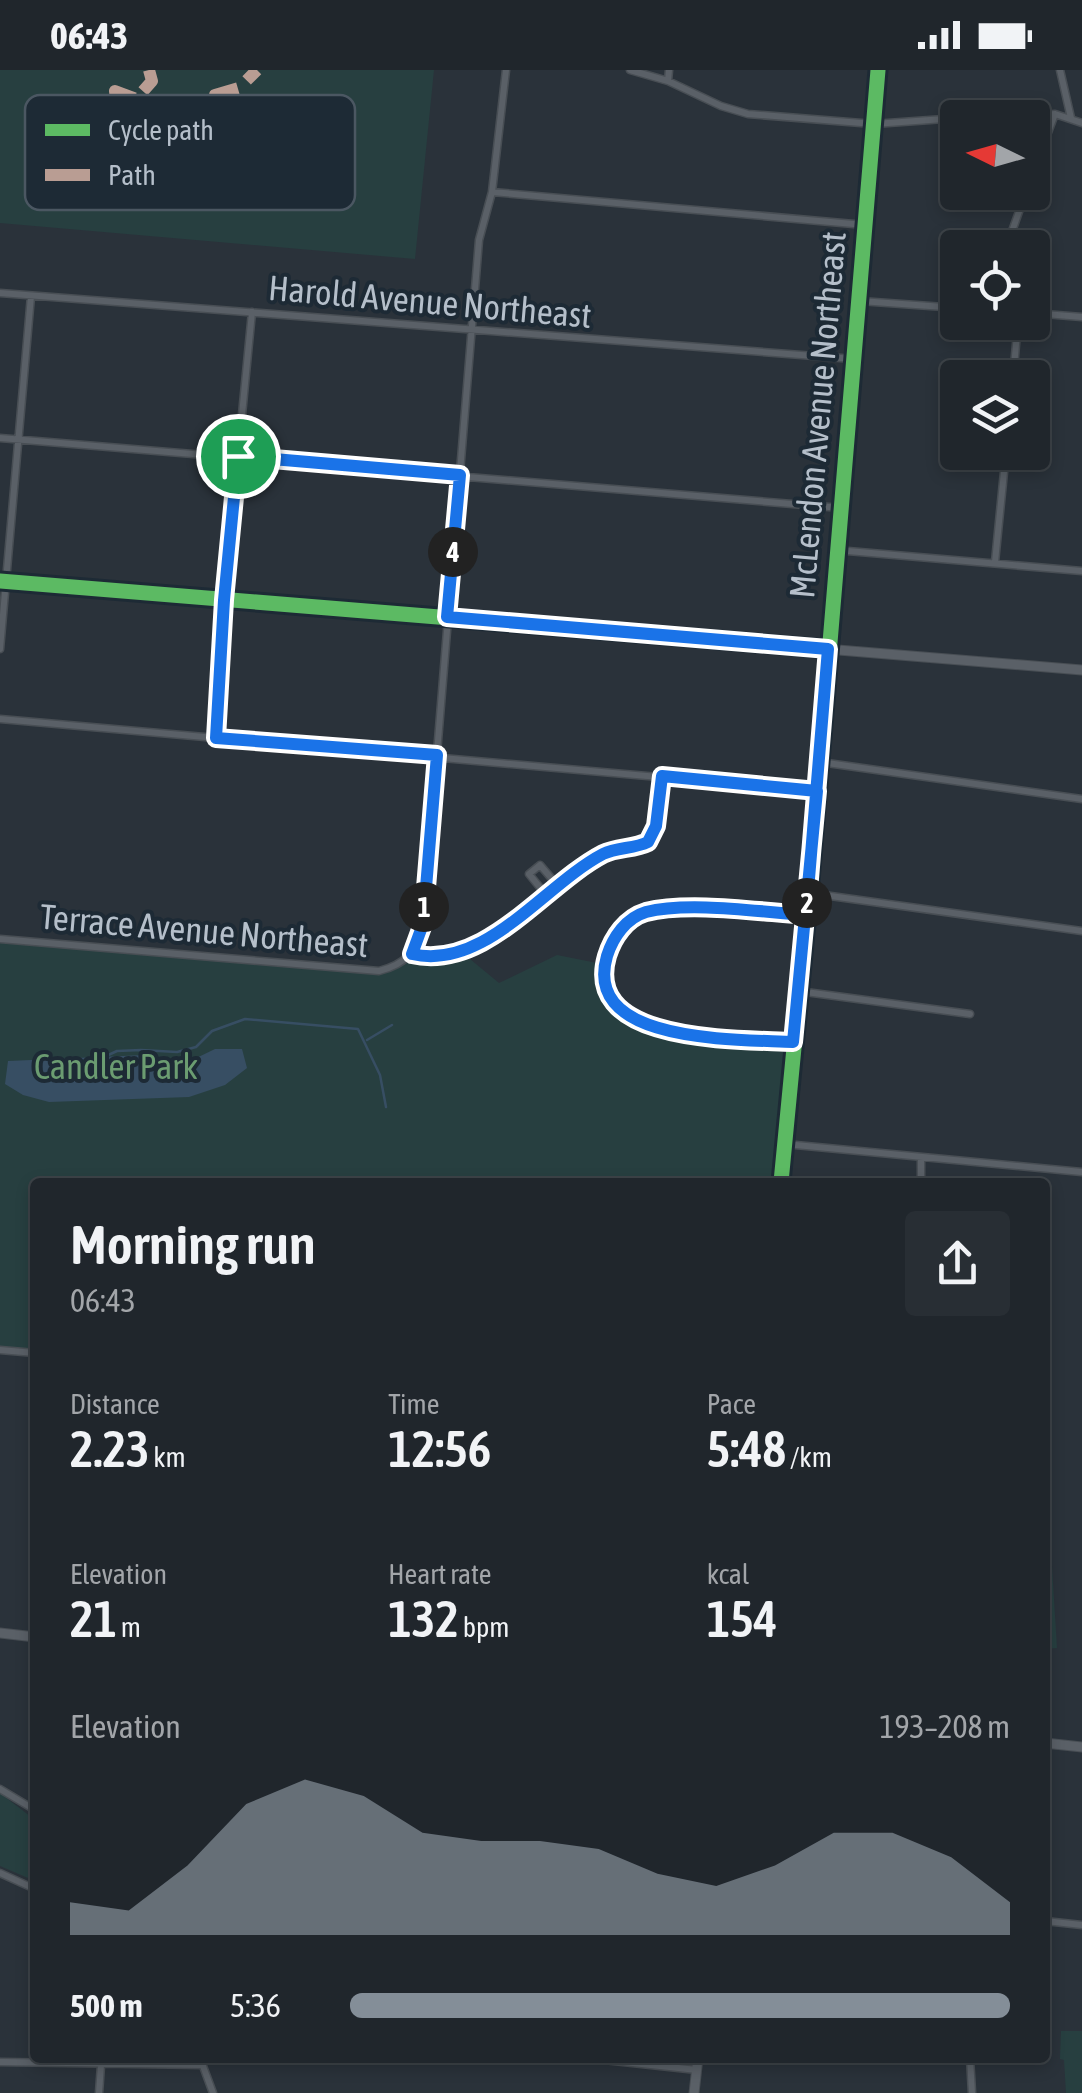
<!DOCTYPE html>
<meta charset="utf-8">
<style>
:root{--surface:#20262c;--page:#282e34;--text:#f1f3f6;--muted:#a2a5a9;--line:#3d4348;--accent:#848e98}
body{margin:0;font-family:"Asap Condensed",sans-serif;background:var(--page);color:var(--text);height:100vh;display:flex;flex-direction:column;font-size:38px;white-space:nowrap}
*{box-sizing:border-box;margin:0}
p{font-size:32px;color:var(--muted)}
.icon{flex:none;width:55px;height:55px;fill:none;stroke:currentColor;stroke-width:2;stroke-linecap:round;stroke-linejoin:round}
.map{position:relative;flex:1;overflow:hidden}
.details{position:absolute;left:30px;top:1108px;width:1020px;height:885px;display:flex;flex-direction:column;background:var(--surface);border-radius:10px;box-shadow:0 5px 15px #0003,0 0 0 2px var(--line)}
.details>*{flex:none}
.needle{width:65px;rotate:275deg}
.fabs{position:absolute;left:940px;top:30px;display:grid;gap:20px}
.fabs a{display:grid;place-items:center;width:110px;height:110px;border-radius:10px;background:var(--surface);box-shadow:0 5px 15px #0003,0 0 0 2px var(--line);font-size:50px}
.pin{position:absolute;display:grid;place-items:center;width:85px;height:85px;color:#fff;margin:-42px;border:5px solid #fff;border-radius:50%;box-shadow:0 2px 10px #0007}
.km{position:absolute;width:50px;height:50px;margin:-25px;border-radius:50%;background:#222;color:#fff;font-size:28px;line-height:50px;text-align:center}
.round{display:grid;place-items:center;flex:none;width:105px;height:105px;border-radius:10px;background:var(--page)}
.summary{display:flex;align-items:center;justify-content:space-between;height:170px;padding:0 40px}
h1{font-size:55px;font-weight:600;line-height:75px}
.metrics{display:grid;grid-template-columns:repeat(3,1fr);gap:15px;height:170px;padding:10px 40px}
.metrics div{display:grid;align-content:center}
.metrics b{font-size:50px;font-weight:600}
.metrics small{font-size:28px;font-weight:400}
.metrics p{font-size:28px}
.chart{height:280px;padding:20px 40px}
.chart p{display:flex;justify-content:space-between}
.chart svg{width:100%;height:180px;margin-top:10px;fill:var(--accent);opacity:.7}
ul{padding:0 40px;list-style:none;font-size:32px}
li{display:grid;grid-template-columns:160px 120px 1fr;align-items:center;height:75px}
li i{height:25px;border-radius:12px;background:var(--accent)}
.status{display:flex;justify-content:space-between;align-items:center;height:70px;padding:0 50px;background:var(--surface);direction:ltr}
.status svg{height:28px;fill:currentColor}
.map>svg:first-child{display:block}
</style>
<div class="status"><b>06:43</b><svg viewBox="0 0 49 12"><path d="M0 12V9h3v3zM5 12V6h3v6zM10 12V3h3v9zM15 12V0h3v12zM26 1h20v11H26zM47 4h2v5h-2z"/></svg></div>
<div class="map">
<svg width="1082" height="2023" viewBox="0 0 1082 2023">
<rect width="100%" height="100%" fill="#2a323a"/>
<path fill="#273f40" d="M 0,0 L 434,0 L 415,189 L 0,153 Z
M 0,871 L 380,904 L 416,889 L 470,889 L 499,913 L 557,885 L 602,894 C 606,914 608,936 627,949 C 663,975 746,970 790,973 L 781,1112 L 35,1112 L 35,1287 L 0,1283 Z
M 1045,1480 L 1051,1480 L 1057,1578 L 1045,1579 Z
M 0,1723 L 35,1750 L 35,1811 L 0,1796 Z
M 1061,1961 L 1082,1961 L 1082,2023 L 1066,2023 L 1064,1990 L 1060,1989 Z"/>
<path fill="#374e63" d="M 215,979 L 242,979 L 247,998 L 225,1015 L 189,1027 L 49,1032 L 23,1025 L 5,1014 L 8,991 L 145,985 L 186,993 Z"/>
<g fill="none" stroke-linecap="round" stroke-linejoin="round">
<path stroke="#374e63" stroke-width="2.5" d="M 367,970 L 392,955
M 104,987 L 117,981 L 141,980 L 177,982 L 196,977 L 212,961 L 245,949 L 358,959 L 380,1005 L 386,1037"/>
<defs>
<path id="minor" d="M 630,0 L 668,11 L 721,36 L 748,44 L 874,54 L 958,48
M 1060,0 L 1071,48
M 668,11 L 669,0
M 998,48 L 1055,44 L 1082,53
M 1032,105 L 1055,44
M 492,122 L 865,155
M 1006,178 L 1026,122
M 0,223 L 854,289
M 860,231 L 958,238
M 1032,243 L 1082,247
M 1013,308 L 1018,252
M 0,368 L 841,438
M 836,480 L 1082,501
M 995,492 L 1006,382
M 0,579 L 31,226
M 0,649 L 817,721
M 216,668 L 224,529 L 252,242
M 820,692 L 1082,729
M 809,823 L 1082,861
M 546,825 L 529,804 L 540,795 L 558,816
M 0,869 L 379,901 C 407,894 416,881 423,854 L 479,170 L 492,122 L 506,0
M 412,884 C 486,901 543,815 602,784 C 617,777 634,779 648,772 L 656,756 L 662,706
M 798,921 L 970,944
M 793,972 C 742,969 580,975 607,886 C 613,867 626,848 646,842 C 689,831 761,842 806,845
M 785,1074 L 1082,1102
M 921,1087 L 921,1112
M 0,1280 L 35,1283
M 0,1719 L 35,1740
M 0,1803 L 35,1819
M 1045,1851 L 1082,1855
M 200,1988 L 213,2023
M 586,1988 L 697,2000
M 970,1988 L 972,2023
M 0,1992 L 203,1995
M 99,2023 L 101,1995"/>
<path id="tertiary" d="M 0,511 L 1082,600
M 781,1112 L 809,823 L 878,0
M 0,1563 L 35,1567
M 1045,1673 L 1082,1677
M 694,2023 L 698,1988"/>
</defs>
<use href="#minor" stroke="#484e54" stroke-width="9"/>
<use href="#tertiary" stroke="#484e54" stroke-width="11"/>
<use href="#minor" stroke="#5a6067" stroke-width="6"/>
<use href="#tertiary" stroke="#5a6067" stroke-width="9"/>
<path stroke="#b99d93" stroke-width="12" stroke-dasharray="25 12" stroke-linecap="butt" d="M 149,0 L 152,11 L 136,29 L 115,21 L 116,30 L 105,49 L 118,63 L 127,65 L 159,54 L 163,57 L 168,74 L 177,81 L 192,76 L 232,73 L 235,70 L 215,44 L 215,25 L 239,18 L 257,0"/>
<defs>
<path id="cycleway" d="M 0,511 L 828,579
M 781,1112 L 809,823 L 878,0"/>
</defs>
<use href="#cycleway" stroke="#1d2a35" stroke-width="21"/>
<use href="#cycleway" stroke="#5cba63" stroke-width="15"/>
</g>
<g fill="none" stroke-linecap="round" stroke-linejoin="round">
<defs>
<path id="route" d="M 238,386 L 224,530 L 216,668 L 437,685 L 423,854 L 412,884 C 485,901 544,815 603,784 C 617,777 634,779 648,772 L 656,756 L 662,706 L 817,721 L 793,972 C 741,969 581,975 607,886 C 613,867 626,848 646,842 C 689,831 761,842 806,845 C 814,757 821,668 828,579 L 447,547 L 460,405 L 238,386"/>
</defs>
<use href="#route" stroke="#fff" stroke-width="20"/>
<use href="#route" stroke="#1a73e8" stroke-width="12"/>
</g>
<g text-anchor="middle" stroke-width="8" stroke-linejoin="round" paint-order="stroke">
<g font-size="35" fill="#b5bfca" stroke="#1d2a35">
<text transform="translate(430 232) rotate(5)" y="12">Harold Avenue Northeast</text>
<text transform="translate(818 345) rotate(-85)" y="12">McLendon Avenue Northeast</text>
<text transform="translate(204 861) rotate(5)" y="12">Terrace Avenue Northeast</text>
</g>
<g font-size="35" fill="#6b9c71" stroke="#1d2a35">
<text x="116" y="1009">Candler Park</text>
</g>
</g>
<rect x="25" y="25" width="330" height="115" rx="15" fill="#1d2a35" stroke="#4b5762" stroke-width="2.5"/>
<rect x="45" y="54" width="45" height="12" fill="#5cba63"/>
<rect x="45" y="99" width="45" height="12" fill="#b99d93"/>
<g font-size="28" fill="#b5bfca">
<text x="108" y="70">Cycle path</text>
<text x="108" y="115">Path</text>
</g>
</svg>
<div class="fabs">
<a><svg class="needle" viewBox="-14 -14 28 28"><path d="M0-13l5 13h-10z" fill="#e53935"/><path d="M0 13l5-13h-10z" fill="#a2a5a9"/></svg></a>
<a><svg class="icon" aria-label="locate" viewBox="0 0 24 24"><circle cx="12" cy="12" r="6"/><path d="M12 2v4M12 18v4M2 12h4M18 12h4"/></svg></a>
<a><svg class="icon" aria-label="layers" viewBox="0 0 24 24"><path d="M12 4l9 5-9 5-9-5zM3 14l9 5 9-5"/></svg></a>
</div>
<div class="pin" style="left:238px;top:386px;background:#1e9e55"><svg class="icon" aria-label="arrive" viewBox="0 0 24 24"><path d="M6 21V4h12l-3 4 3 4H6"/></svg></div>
<b class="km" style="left:424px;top:837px">1</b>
<b class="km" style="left:807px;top:833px">2</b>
<b class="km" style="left:453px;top:482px">4</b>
<section class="details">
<div class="summary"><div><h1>Morning run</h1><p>06:43</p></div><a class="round"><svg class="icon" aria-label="share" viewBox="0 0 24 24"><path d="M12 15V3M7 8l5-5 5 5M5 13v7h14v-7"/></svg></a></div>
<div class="metrics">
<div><p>Distance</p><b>2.23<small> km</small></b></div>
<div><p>Time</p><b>12:56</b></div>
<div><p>Pace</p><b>5:48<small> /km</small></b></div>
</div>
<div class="metrics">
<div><p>Elevation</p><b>21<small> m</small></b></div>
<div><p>Heart rate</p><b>132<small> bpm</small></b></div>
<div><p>kcal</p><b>154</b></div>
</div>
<div class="chart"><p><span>Elevation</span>193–208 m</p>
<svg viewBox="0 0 160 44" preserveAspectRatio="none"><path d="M0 44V36L10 38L20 27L30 12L40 6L50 10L60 19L70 21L80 21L90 23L100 29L110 32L120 27L130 19L140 19L150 25L160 36V44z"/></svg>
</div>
<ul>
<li><b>500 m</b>5:36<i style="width:100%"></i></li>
</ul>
</section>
</div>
